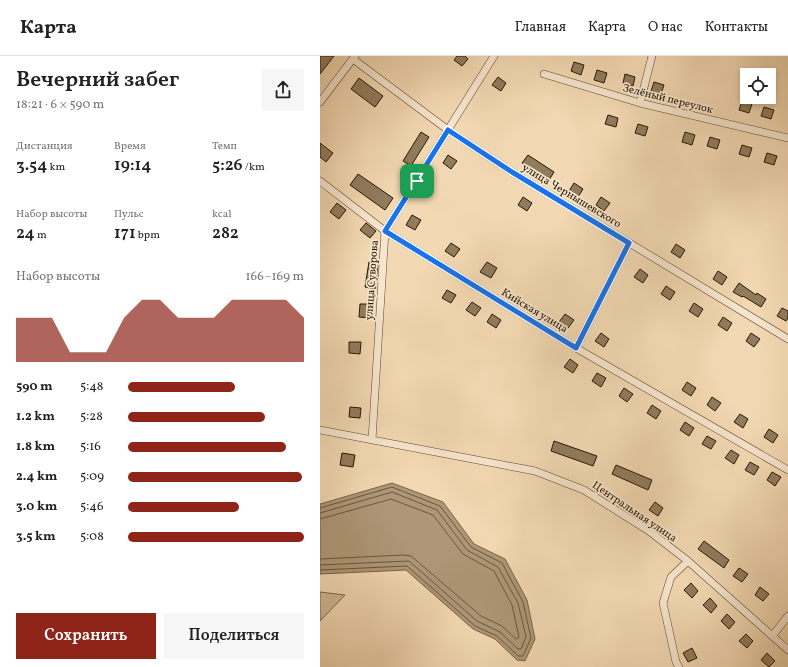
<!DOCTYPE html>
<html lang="ru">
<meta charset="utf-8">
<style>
:root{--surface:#fff;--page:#f6f6f6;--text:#222;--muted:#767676;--line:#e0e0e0;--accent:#8f2418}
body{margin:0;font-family:Vollkorn,serif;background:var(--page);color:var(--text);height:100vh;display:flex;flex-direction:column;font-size:15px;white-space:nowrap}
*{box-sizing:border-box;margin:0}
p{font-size:13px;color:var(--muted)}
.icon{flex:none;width:22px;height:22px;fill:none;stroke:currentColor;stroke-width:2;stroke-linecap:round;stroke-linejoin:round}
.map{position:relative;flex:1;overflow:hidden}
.sheet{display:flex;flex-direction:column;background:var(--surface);width:320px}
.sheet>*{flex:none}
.controls{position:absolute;left:420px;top:12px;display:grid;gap:8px}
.controls a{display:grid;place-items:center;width:36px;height:36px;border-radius:0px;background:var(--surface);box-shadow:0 2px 6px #0003;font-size:20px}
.pin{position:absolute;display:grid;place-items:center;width:34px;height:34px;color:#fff;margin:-17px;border-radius:8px;box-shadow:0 2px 6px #0006}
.round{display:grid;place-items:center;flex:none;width:42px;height:42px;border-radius:0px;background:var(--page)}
.summary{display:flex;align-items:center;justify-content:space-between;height:68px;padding:0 16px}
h1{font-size:22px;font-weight:600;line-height:30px}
.stats{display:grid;grid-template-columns:repeat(3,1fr);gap:6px;height:68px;padding:4px 16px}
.stats div{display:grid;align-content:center}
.stats b{font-size:17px;font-weight:600}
.stats small{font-size:11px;font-weight:400}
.stats p{font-size:11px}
.chart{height:112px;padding:8px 16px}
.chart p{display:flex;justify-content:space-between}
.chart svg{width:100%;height:72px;margin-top:4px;fill:var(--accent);opacity:.7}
.cta{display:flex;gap:8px;margin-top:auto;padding:8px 16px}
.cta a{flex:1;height:46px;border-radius:0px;background:var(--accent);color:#fff;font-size:16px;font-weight:600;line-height:46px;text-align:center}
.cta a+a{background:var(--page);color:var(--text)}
ul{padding:0 16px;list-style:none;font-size:13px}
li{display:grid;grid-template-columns:64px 48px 1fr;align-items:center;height:30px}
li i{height:10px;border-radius:5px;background:var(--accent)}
header{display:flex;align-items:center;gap:24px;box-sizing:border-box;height:56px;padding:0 20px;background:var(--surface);border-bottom:1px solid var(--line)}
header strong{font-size:19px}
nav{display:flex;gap:22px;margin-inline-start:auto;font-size:14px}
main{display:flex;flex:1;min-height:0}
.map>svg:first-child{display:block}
</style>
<header>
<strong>Карта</strong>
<nav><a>Главная</a><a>Карта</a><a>О нас</a><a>Контакты</a></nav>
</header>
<main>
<section class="sheet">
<div class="summary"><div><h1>Вечерний забег</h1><p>18:21 · 6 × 590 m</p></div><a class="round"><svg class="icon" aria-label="share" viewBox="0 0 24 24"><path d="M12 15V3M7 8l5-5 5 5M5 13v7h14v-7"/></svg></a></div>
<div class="stats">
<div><p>Дистанция</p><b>3.54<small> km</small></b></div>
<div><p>Время</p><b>19:14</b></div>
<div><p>Темп</p><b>5:26<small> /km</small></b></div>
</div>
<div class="stats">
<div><p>Набор высоты</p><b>24<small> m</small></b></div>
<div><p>Пульс</p><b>171<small> bpm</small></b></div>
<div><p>kcal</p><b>282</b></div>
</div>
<div class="chart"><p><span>Набор высоты</span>166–169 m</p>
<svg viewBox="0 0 160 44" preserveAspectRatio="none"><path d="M0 44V17L10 17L20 17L30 38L40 38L50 38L60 17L70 6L80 6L90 17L100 17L110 17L120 6L130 6L140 6L150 6L160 17V44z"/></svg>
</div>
<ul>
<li><b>590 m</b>5:48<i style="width:61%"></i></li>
<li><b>1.2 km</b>5:28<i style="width:78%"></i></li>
<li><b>1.8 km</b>5:16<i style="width:90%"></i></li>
<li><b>2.4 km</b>5:09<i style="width:99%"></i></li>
<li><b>3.0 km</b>5:46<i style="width:63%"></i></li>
<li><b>3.5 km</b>5:08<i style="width:100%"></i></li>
</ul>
<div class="cta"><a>Сохранить</a><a>Поделиться</a></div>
</section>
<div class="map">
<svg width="468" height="611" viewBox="0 0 468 611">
<rect width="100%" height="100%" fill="#f3d9b3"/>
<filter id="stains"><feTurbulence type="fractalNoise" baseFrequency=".005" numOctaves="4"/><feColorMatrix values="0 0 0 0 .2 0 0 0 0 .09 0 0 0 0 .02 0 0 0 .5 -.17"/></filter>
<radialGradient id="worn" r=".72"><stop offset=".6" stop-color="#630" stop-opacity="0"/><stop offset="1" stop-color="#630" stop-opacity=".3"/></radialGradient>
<path fill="#d0b895" stroke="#7c684c" d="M 0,536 L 25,539 L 0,565 Z"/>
<path fill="#ae9777" stroke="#786448" d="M 72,427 L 123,446 L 154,488 L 185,503 L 207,544 L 215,583 L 205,605 L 197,604 L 175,583 L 153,573 L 86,514 L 0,518 L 0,448 Z"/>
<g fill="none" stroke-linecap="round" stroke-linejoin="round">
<path stroke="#6a573c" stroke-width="1" d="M 0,452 L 72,431 L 120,450 L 151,491 L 182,507 L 203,546 L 211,582 L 203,600 L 198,600 L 177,580 L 155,570 L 87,510 L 0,514
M 0,457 L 72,436 L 117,454 L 147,494 L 178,511 L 198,547 L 206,581 L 201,593 L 198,593 L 180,576 L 157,565 L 89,505 L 0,509
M 0,463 L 71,443 L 113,459 L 143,498 L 174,515 L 192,549 L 199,581 L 196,583 L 182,570 L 161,560 L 91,500 L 84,499 L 0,503"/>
</g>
<path fill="#917c5e" stroke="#271702" d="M 0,0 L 14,0 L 0,18 Z
M 137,0 L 145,0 L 148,3 L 142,10 L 134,4 Z
M 254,6 L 264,9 L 261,19 L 251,15 Z
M 277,14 L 287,17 L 284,27 L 274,24 Z
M 305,18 L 315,21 L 313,30 L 303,27 Z
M 178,21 L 186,27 L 181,35 L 172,29 Z
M 39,22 L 63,40 L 55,51 L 31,33 Z
M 334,26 L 344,29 L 341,38 L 331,35 Z
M 422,45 L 432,48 L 429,57 L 419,54 Z
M 444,51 L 454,54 L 451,63 L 441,60 Z
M 288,59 L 298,62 L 296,71 L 285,68 Z
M 318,68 L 328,71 L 325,80 L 315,77 Z
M 101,76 L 109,81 L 91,110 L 83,105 Z
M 365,76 L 375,79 L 372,89 L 362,86 Z
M 390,81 L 400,84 L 397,93 L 387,90 Z
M 0,87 L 13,97 L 6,106 L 0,101 Z
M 422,89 L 432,92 L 429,101 L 419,98 Z
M 447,97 L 457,100 L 454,109 L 444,106 Z
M 128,99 L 137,105 L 131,113 L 123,107 Z
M 208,99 L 234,116 L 229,124 L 202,107 Z
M 38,118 L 73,142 L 65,154 L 30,129 Z
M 254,127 L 263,133 L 258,141 L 249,135 Z
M 203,141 L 212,147 L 207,155 L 198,149 Z
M 281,141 L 290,147 L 284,155 L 276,149 Z
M 17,147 L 26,154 L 19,163 L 10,156 Z
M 92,159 L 101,164 L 95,174 L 86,169 Z
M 46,167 L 56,175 L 50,182 L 40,174 Z
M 131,187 L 140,193 L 134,201 L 125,195 Z
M 356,188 L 365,194 L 360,202 L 351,196 Z
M 49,206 L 58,208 L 55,233 L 45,231 Z
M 167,206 L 177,212 L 171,222 L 160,216 Z
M 320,213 L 328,219 L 323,227 L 314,221 Z
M 398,215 L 407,221 L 402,229 L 393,223 Z
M 419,227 L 436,239 L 437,237 L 446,243 L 441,251 L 423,240 L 422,241 L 413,236 Z
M 346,230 L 355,236 L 350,244 L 341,238 Z
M 127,234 L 136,239 L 131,247 L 122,242 Z
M 152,246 L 161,252 L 155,260 L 146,254 Z
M 374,247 L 383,253 L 378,261 L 369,255 Z
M 40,248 L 50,248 L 50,262 L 39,261 Z
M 462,252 L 468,255 L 468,262 L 466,265 L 457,260 Z
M 172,258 L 181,264 L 176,272 L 167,266 Z
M 245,258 L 254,264 L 248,272 L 239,266 Z
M 403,261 L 412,267 L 407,275 L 398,269 Z
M 281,277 L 289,283 L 284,291 L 275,285 Z
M 431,277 L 440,283 L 434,291 L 426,285 Z
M 29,286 L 41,286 L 40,298 L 29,297 Z
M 250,303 L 258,309 L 253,317 L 244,311 Z
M 277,317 L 286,322 L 281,331 L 272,325 Z
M 367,326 L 376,332 L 371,340 L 362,334 Z
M 304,332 L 313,338 L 307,346 L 299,340 Z
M 392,341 L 401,347 L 395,355 L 387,349 Z
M 332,349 L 341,355 L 336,363 L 327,357 Z
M 30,351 L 41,352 L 40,362 L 29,361 Z
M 420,358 L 428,363 L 423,372 L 414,366 Z
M 365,366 L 374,372 L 369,380 L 360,374 Z
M 449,373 L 458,379 L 453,387 L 444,381 Z
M 387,380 L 396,385 L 391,393 L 382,388 Z
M 234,385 L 277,400 L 273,410 L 231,395 Z
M 411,394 L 419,399 L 414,408 L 405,402 Z
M 22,397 L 35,399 L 33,411 L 20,409 Z
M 430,406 L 439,411 L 434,419 L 425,414 Z
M 296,409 L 332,424 L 328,434 L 292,418 Z
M 452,416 L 461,421 L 455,430 L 447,424 Z
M 335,446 L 343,452 L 338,460 L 329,454 Z
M 384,485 L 409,504 L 404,512 L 378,493 Z
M 419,512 L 428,518 L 422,526 L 413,520 Z
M 371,527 L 378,535 L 372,542 L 364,534 Z
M 440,531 L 449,538 L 443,545 L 435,539 Z
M 390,542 L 397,550 L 391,557 L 383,549 Z
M 407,558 L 415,566 L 409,573 L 401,565 Z
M 426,578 L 433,585 L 427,592 L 419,585 Z
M 372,592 L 377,602 L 368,606 L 363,597 Z
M 447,597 L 455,605 L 449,611 L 441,604 Z"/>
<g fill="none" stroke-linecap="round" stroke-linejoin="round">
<defs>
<path id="minor" d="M 33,3 L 128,74 L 192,116 L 468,283
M 224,18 L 320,47 L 468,82
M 0,46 L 35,0
M 320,47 L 332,0
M 0,125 L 65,175 L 256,292 L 468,414
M 256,292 L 309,187
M 0,374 L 215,415 L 264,434 L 329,475 L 368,505 L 468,594
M 52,384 L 65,175 L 174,0
M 453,579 L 468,560
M 359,611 L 356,606 L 343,547 L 351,521 L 368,505"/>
</defs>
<use href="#minor" stroke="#5a482e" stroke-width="8"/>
<use href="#minor" stroke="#f7e6ce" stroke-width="7"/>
</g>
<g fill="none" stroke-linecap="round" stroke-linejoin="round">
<defs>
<path id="route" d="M 128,74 L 192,116 L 309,187 L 256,292 L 65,175 Z"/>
</defs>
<use href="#route" stroke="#fff" stroke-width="8"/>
<use href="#route" stroke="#1a73e8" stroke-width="5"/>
</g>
<g text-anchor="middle" stroke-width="3.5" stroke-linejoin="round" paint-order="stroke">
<g font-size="11" fill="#271702" stroke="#f7e6ce">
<text transform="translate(348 42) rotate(14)" y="4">Зелёный переулок</text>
<text transform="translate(252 139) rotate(31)" y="4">улица Чернышевского</text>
<text transform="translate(51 224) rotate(-86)" y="4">улица Суворова</text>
<text transform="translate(215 254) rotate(31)" y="4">Кийская улица</text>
<text transform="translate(315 455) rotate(34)" y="4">Центральная улица</text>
</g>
</g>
<rect width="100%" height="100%" filter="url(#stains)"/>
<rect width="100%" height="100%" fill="url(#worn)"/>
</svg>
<div class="controls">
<a><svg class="icon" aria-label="locate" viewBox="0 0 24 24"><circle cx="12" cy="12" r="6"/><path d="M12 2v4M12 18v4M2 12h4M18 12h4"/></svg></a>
</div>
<div class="pin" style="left:97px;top:125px;background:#1e9e55"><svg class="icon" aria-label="arrive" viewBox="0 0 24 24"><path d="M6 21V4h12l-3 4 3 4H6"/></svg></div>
</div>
</main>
